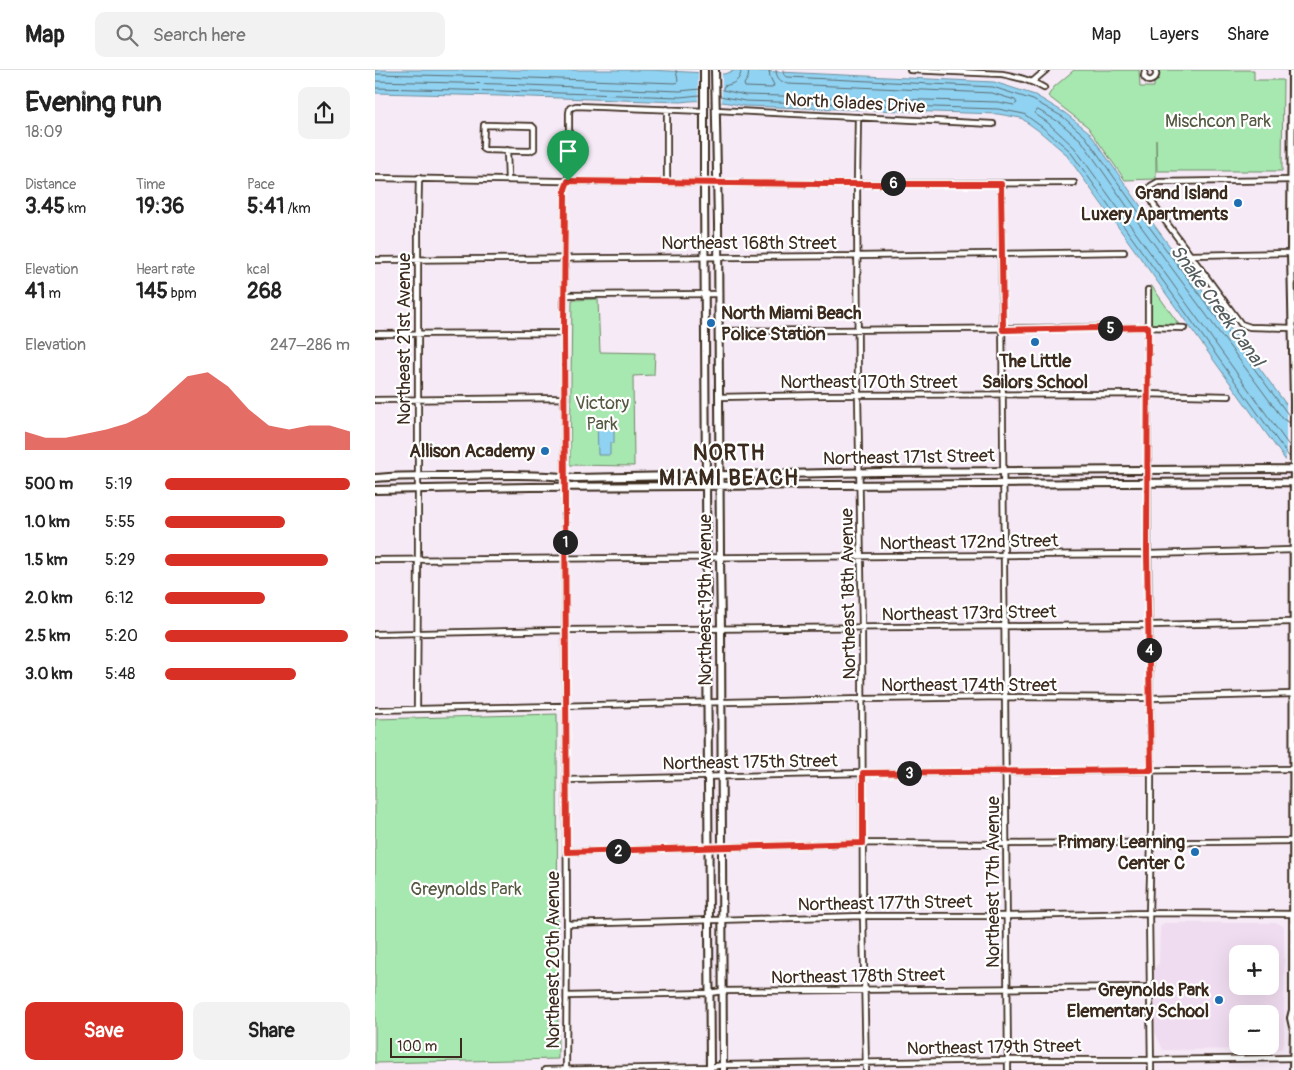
<!DOCTYPE html>
<meta charset="utf-8">
<style>
:root{--surface:#fff;--page:#f2f2f2;--text:#222;--muted:#767676;--line:#e0e0e0;--accent:#d93025}
body{margin:0;font-family:Pangolin,sans-serif;background:var(--page);color:var(--text);height:100vh;display:flex;flex-direction:column;font-size:19px;white-space:nowrap}
*{box-sizing:border-box;margin:0}
p{font-size:16px;color:var(--muted)}
.icon{flex:none;width:28px;height:28px;fill:none;stroke:currentColor;stroke-width:2;stroke-linecap:round;stroke-linejoin:round}
.map{position:relative;flex:1;overflow:hidden}
.details{display:flex;flex-direction:column;background:var(--surface);width:375px}
.details>*{flex:none}
.controls{position:absolute;left:854px;top:875px;display:grid;gap:10px}
.controls a{display:grid;place-items:center;width:50px;height:50px;border-radius:10px;background:var(--surface);box-shadow:0 5px 20px #0002;font-size:25px}
.scale{position:absolute;left:15px;bottom:12px;width:72px;box-sizing:border-box;padding-left:5px;border:2px solid #3b2a1e;border-top:0;font-size:14px;line-height:18px;white-space:nowrap;color:#3b2a1e;-webkit-text-stroke:4px #fff;paint-order:stroke}
.pin{position:absolute;display:grid;place-items:center;width:42px;height:42px;color:#fff;margin:-51px -21px;border-radius:50% 50% 50% 0;rotate:-45deg;box-shadow:0 0 5px #0007}
.pin .icon{rotate:45deg}
.km{position:absolute;width:25px;height:25px;margin:-12px;border-radius:50%;background:#222;color:#fff;font-size:14px;line-height:25px;text-align:center}
.round{display:grid;place-items:center;flex:none;width:52px;height:52px;border-radius:10px;background:var(--page)}
.headline{display:flex;align-items:center;justify-content:space-between;height:85px;padding:0 25px}
h1{font-size:28px;font-weight:700;line-height:38px}
.stats{display:grid;grid-template-columns:repeat(3,1fr);gap:8px;height:85px;padding:5px 25px}
.stats div{display:grid;align-content:center}
.stats b{font-size:21px;font-weight:700}
.stats small{font-size:14px;font-weight:400}
.stats p{font-size:14px}
.chart{height:140px;padding:10px 25px}
.chart p{display:flex;justify-content:space-between}
.chart svg{width:100%;height:90px;margin-top:5px;fill:var(--accent);opacity:.7}
.cta{display:flex;gap:10px;margin-top:auto;padding:10px 25px}
.cta a{flex:1;height:58px;border-radius:10px;background:var(--accent);color:#fff;font-size:20px;font-weight:700;line-height:58px;text-align:center}
.cta a+a{background:var(--page);color:var(--text)}
ul{padding:0 25px;list-style:none;font-size:16px}
li{display:grid;grid-template-columns:80px 60px 1fr;align-items:center;height:38px}
li i{height:12px;border-radius:6px;background:var(--accent)}
header{display:flex;align-items:center;gap:30px;box-sizing:border-box;height:70px;padding:0 25px;background:var(--surface);border-bottom:1px solid var(--line)}
header strong{font-size:24px}
nav{display:flex;gap:28px;margin-inline-start:auto;font-size:18px}
.search{width:350px;height:45px;background:var(--page);display:flex;align-items:center;gap:12px;box-sizing:border-box;padding:0 18px;border-radius:10px;color:var(--muted);font-size:19px}
main{display:flex;flex:1;min-height:0}
.map>svg:first-child{display:block}
</style>
<header>
<strong>Map</strong>
<div class="search"><svg class="icon" aria-label="search" viewBox="0 0 24 24"><circle cx="10" cy="10" r="6"/><path d="M15 15l6 6"/></svg>Search here</div>
<nav><a>Map</a><a>Layers</a><a>Share</a></nav>
</header>
<main>
<section class="details">
<div class="headline"><div><h1>Evening run</h1><p>18:09</p></div><a class="round"><svg class="icon" aria-label="share" viewBox="0 0 24 24"><path d="M12 15V3M7 8l5-5 5 5M5 13v7h14v-7"/></svg></a></div>
<div class="stats">
<div><p>Distance</p><b>3.45<small> km</small></b></div>
<div><p>Time</p><b>19:36</b></div>
<div><p>Pace</p><b>5:41<small> /km</small></b></div>
</div>
<div class="stats">
<div><p>Elevation</p><b>41<small> m</small></b></div>
<div><p>Heart rate</p><b>145<small> bpm</small></b></div>
<div><p>kcal</p><b>268</b></div>
</div>
<div class="chart"><p><span>Elevation</span>247–286 m</p>
<svg viewBox="0 0 160 44" preserveAspectRatio="none"><path d="M0 44V35L10 38L20 38L30 36L40 34L50 31L60 26L70 17L80 8L90 6L100 13L110 24L120 32L130 34L140 32L150 32L160 35V44z"/></svg>
</div>
<ul>
<li><b>500 m</b>5:19<i style="width:100%"></i></li>
<li><b>1.0 km</b>5:55<i style="width:65%"></i></li>
<li><b>1.5 km</b>5:29<i style="width:88%"></i></li>
<li><b>2.0 km</b>6:12<i style="width:54%"></i></li>
<li><b>2.5 km</b>5:20<i style="width:99%"></i></li>
<li><b>3.0 km</b>5:48<i style="width:71%"></i></li>
</ul>
<div class="cta"><a>Save</a><a>Share</a></div>
</section>
<div class="map">
<svg width="919" height="1000" viewBox="0 0 919 1000">
<rect width="100%" height="100%" fill="#f6eaf6"/>
<filter id="ink" filterUnits="userSpaceOnUse"><feTurbulence type="fractalNoise" baseFrequency=".02" numOctaves="2"/><feDisplacementMap in="SourceGraphic" scale="10" xChannelSelector="R" yChannelSelector="G"/><feConvolveMatrix kernelMatrix="1 2 1 2 8 2 1 2 1" color-interpolation-filters="sRGB"/></filter>
<g filter="url(#ink)">
<path fill="#f0dcf0" fill-rule="evenodd" d="M 789,853 L 903,853 L 909,857 L 909,972 L 907,978 L 902,979 L 788,980 L 779,960 L 779,898 L 784,893 L 785,857 ZM 862,884 L 895,884 L 895,916 L 862,916 ZM 862,944 L 895,944 L 895,976 L 862,976 Z"/>
<path fill="#a7e7b0" stroke="#718867" d="M 699,0 L 764,0 L 765,17 L 779,17 L 779,0 L 879,0 L 879,10 L 908,10 L 907,101 L 782,101 L 781,69 L 781,109 L 750,110 L 713,57 L 673,26 L 679,17 Z
M 776,215 L 805,256 L 775,255 Z
M 223,229 L 225,282 L 280,283 L 279,305 L 258,306 L 259,396 L 195,395 L 197,230 Z
M 182,644 L 183,989 L 0,993 L 0,649 Z"/>
<path fill="#90d2f1" stroke="#6e8f9d" d="M 0,0 L 275,0 L 349,4 L 361,0 L 619,12 L 660,25 L 690,43 L 714,62 L 774,148 L 919,345 L 919,402 L 690,83 L 664,61 L 646,48 L 623,44 L 369,36 C 347,31 327,29 306,32 L 125,26 L 0,23 Z
M 234,348 L 235,359 L 239,360 L 239,373 L 235,373 L 235,385 L 223,385 L 222,349 Z"/>
<path fill="#f6eaf6" d="M 323,2 L 347,2 L 347,32 L 323,31 Z
M 911,331 L 919,341 L 917,404 L 909,393 L 911,390 Z"/>
<g fill="none" stroke-linecap="round" stroke-linejoin="round">
<path stroke="#5d6d72" stroke-width="1" d="M 366,0 C 366,11 358,14 349,16 L 348,18 L 348,20 L 370,25 L 623,32 L 639,35 L 642,33 L 640,30 L 617,23 L 413,14 C 405,12 401,7 401,0
M 374,0 L 373,8 L 369,14 L 370,17 L 397,18 L 399,15 L 395,7 L 394,0
M 408,0 L 409,5 L 413,7 L 618,17 L 658,30 L 688,47 L 710,66 L 770,151 L 915,347
M 0,4 L 125,7 L 301,13 L 303,11 L 301,0
M 0,11 L 125,14 L 305,21 L 325,19
M 0,18 L 125,21 L 305,27 L 325,25
M 345,26 L 370,31 L 623,39 L 649,44 L 667,57 L 694,80 L 915,388
M 915,377 L 699,77 L 672,52 L 660,44 L 661,40 L 663,40 L 684,52 L 706,70 L 765,155 L 908,349 L 915,353"/>
<defs>
<path id="street" d="M 535,0 L 627,4 C 642,7 656,10 669,18
M 770,0 L 769,6 L 770,8 L 774,11 C 780,10 783,5 780,0
M 657,12 L 671,0
M 341,40 L 618,54
M 483,47 L 482,113 L 483,325 L 487,558 L 488,846 L 491,1000
M 109,55 L 110,55 L 157,56 L 159,58 L 159,79 L 155,81 L 110,80 L 108,79 Z
M 132,80 L 133,110
M 0,108 L 181,111 L 436,114 L 699,113
M 917,110 L 783,112 L 776,116 C 773,123 777,130 780,137 L 866,254 L 875,257 L 919,258
M 292,112 L 292,39
M 626,114 L 633,1000
M 816,185 L 916,183
M 0,190 L 482,186 L 749,182
M 773,220 L 773,484 L 776,700 L 776,773 L 774,843 L 776,1000
M 190,225 L 344,224
M 344,261 L 773,257 L 809,258
M 0,264 L 189,263
M 344,327 L 449,325 L 769,324 L 854,326
M 0,330 L 190,328
M 0,490 L 773,484 L 919,480
M 0,564 L 191,560 L 774,555 L 919,552
M 42,639 L 43,490 L 43,153 L 44,108
M 0,640 L 488,629 L 631,627 L 774,628 L 919,624
M 191,710 L 488,703 L 919,699
M 192,782 L 488,773 L 631,774 L 919,771
M 192,854 L 488,846 L 632,846 L 774,843 L 919,844
M 192,926 L 334,923 L 348,921 L 775,917
M 170,1000 L 335,997 L 348,995 L 633,990 L 776,990 L 919,988
M 191,1000 L 192,854 L 189,263 L 190,119 L 194,104 L 194,43 L 195,38 L 201,36 L 330,41"/>
<path id="secondary" d="M 329,0 L 329,118 L 335,1000
M 340,0 L 343,154 L 345,488 L 346,559 L 348,1000
M 917,0 L 916,183 L 919,331 L 918,940 L 916,948 L 918,957
M 0,408 C 28,405 56,406 85,406 C 123,405 162,404 200,408 L 506,402 L 918,399
M 0,420 L 156,417 L 918,412
M 918,1000 L 919,955"/>
</defs>
<use href="#street" stroke="#3b2a1e" stroke-width="8"/>
<use href="#secondary" stroke="#3b2a1e" stroke-width="10"/>
<use href="#street" stroke="#fff" stroke-width="4.5"/>
<use href="#secondary" stroke="#fff" stroke-width="6"/>
</g>
</g>
<g fill="none" stroke-linecap="round" stroke-linejoin="round" filter="url(#ink)">
<defs>
<path id="route" d="M 193,111 L 445,114 L 626,114 L 628,260 L 773,257 L 772,484 L 776,700 L 488,703 L 488,773 L 192,782 L 189,263 L 190,119 Z"/>
</defs>
<use href="#route" stroke="#fff" stroke-width="10"/>
<use href="#route" stroke="#d93025" stroke-width="6"/>
</g>
<g fill="#1f6fb2" stroke="#fff" stroke-width="2">
<circle cx="863" cy="133" r="5"/>
<circle cx="336" cy="253" r="5"/>
<circle cx="660" cy="272" r="5"/>
<circle cx="170" cy="381" r="5"/>
<circle cx="820" cy="782" r="5"/>
<circle cx="844" cy="930" r="5"/>
</g>
<g text-anchor="middle" stroke-width="4.5" stroke-linejoin="round" paint-order="stroke">
<g font-size="18" fill="#3b2a1e" stroke="#fff">
<text transform="translate(480 33) rotate(3)" y="6">North Glades Drive</text>
<text x="374" y="179">Northeast 168th Street</text>
<text transform="translate(29 269) rotate(-90)" y="6">Northeast 21st Avenue</text>
<text x="494" y="318">Northeast 170th Street</text>
<text transform="translate(534 387) rotate(-1)" y="6">Northeast 171st Street</text>
<text transform="translate(594 472) rotate(-1)" y="6">Northeast 172nd Street</text>
<text transform="translate(473 524) rotate(-91)" y="6">Northeast 18th Avenue</text>
<text transform="translate(330 530) rotate(-90)" y="6">Northeast 19th Avenue</text>
<text transform="translate(594 543) rotate(-1)" y="6">Northeast 173rd Street</text>
<text x="594" y="621">Northeast 174th Street</text>
<text transform="translate(375 692) rotate(-1)" y="6">Northeast 175th Street</text>
<text transform="translate(618 812) rotate(-90)" y="6">Northeast 17th Avenue</text>
<text transform="translate(510 833) rotate(-1)" y="6">Northeast 177th Street</text>
<text transform="translate(178 890) rotate(-90)" y="6">Northeast 20th Avenue</text>
<text transform="translate(483 906) rotate(-1)" y="6">Northeast 178th Street</text>
<text transform="translate(619 977) rotate(-1)" y="6">Northeast 179th Street</text>
</g>
<g font-size="18" fill="#565942" stroke="#fff">
<text x="843" y="57">Mischcon Park</text>
<text x="227" y="339">Victory<tspan x="227" dy="21">Park</tspan></text>
<text x="91" y="825">Greynolds Park</text>
</g>
<g font-size="18" font-weight="bold" fill="#3b2a1e" stroke="#fff" text-anchor="end">
<text x="853" y="129">Grand Island<tspan x="853" dy="21">Luxery Apartments</tspan></text>
<text x="346" y="249" text-anchor="start">North Miami Beach<tspan x="346" dy="21">Police Station</tspan></text>
<text x="660" y="297" text-anchor="middle">The Little<tspan x="660" dy="21">Sailors School</tspan></text>
<text x="160" y="387">Allison Academy</text>
<text x="810" y="778">Primary Learning<tspan x="810" dy="21">Center C</tspan></text>
<text x="834" y="926">Greynolds Park<tspan x="834" dy="21">Elementary School</tspan></text>
</g>
<g font-size="19" font-style="italic" fill="#545c5d" stroke="#fff">
<text transform="translate(843 235) rotate(54)" y="7">Snake Creek Canal</text>
</g>
<g font-size="22" font-weight="bold" letter-spacing="1" fill="#3b2a1e" stroke="#fff">
<text x="354" y="390">NORTH<tspan x="354" dy="25">MIAMI BEACH</tspan></text>
</g>
</g>
</svg>
<div class="controls">
<a>+</a>
<a>−</a>
</div>
<div class="scale">100 m</div>
<div class="pin" style="left:193px;top:111px;background:#1e9e55"><svg class="icon" aria-label="arrive" viewBox="0 0 24 24"><path d="M6 21V4h12l-3 4 3 4H6"/></svg></div>
<b class="km" style="left:190px;top:472px">1</b>
<b class="km" style="left:243px;top:781px">2</b>
<b class="km" style="left:534px;top:703px">3</b>
<b class="km" style="left:774px;top:580px">4</b>
<b class="km" style="left:735px;top:258px">5</b>
<b class="km" style="left:518px;top:113px">6</b>
</div>
</main>
